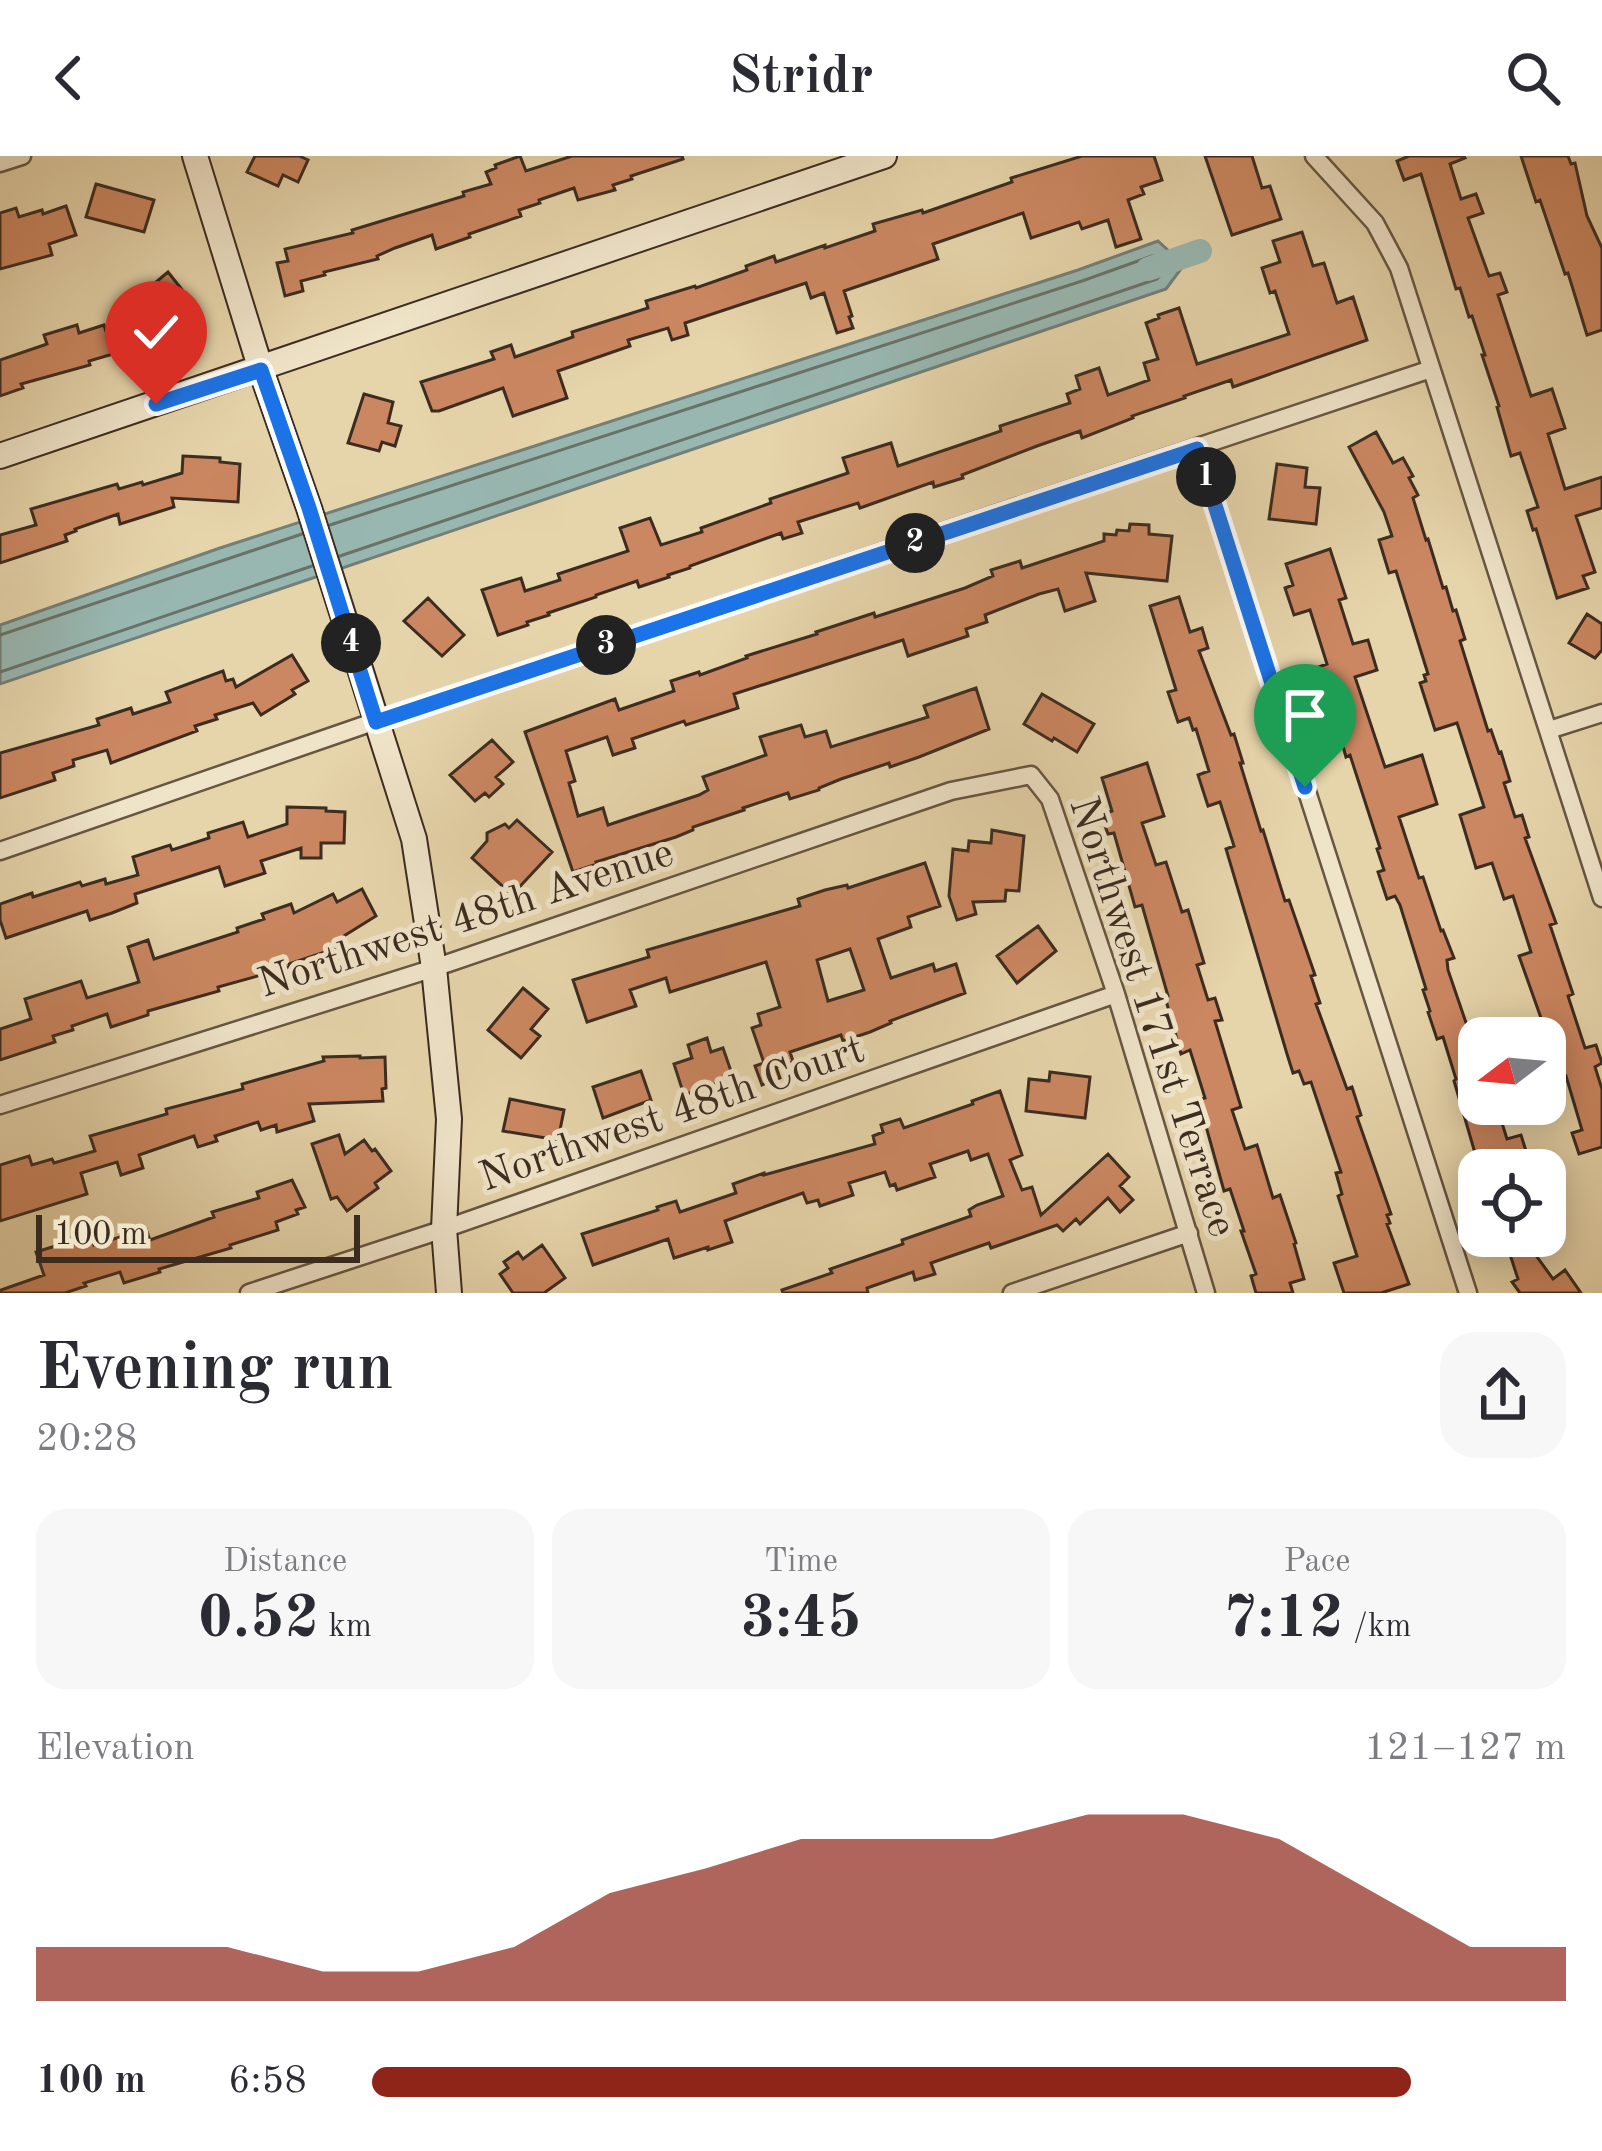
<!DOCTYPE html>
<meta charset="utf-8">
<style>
:root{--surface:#fff;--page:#f7f7f7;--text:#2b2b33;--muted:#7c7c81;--accent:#8f2418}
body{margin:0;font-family:"Old Standard TT",serif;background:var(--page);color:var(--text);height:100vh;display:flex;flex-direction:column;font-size:45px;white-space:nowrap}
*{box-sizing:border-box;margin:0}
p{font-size:39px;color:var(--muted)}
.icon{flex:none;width:66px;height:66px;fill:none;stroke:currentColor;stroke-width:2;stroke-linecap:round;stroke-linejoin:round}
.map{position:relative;height:1137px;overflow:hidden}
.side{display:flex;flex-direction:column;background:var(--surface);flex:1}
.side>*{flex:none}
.needle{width:78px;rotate:254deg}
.tools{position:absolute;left:1458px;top:861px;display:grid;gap:24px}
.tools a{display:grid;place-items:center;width:108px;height:108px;border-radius:24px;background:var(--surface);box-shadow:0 6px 30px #0003;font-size:60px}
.scale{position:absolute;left:36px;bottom:30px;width:324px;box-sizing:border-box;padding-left:12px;border:6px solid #3c2c20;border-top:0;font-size:33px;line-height:42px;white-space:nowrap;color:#3c2c20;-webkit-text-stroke:9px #efe3c8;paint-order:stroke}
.pin{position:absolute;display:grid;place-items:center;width:102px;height:102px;color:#fff;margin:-123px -51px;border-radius:50% 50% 50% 0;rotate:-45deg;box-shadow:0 0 12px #0007}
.pin .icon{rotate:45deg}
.km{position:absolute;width:60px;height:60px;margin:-30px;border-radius:50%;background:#222;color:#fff;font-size:33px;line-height:60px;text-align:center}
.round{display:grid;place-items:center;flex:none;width:126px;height:126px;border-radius:36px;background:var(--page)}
.headline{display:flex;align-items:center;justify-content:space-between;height:204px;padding:0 36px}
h1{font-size:66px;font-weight:800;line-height:90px}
.figures{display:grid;grid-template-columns:repeat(3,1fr);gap:18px;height:204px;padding:12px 36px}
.figures div{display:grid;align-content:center;border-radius:30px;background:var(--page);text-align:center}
.figures b{font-size:60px;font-weight:800}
.figures small{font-size:33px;font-weight:400}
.figures p{font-size:33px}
.chart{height:336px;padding:24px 36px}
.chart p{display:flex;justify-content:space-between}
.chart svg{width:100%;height:216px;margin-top:12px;fill:var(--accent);opacity:.7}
ul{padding:0 36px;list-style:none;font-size:39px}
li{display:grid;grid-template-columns:192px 144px 1fr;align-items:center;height:90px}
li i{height:30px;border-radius:15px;background:var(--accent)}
header{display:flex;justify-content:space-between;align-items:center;height:156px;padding:0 36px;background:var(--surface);font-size:54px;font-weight:800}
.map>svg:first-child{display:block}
</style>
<header><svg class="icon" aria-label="back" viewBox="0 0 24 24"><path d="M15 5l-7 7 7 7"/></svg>Stridr<svg class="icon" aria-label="search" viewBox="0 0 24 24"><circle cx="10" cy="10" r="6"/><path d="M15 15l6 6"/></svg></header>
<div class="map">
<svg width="1602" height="1137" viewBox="0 0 1602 1137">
<rect width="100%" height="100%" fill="#e6d4aa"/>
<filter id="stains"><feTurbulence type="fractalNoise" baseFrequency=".00167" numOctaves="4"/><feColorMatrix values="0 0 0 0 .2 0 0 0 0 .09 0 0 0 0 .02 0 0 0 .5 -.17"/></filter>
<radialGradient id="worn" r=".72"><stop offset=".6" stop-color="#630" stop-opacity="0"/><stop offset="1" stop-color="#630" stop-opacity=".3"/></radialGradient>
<path fill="#98b7b1" stroke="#737f77" stroke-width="3" d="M 1158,85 L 1184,109 L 1166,133 L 0,528 L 0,469 L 220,392 L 1078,114 Z"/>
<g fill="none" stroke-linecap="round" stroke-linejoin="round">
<path stroke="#6a7268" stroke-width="3" d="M 330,369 L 1082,125 L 1152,100 L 1157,100 L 1165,109 L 1165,114 L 1157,123 L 340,400
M 0,479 L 302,378
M 0,516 L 312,410"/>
<path stroke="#98b7b1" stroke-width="24" d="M 1148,113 L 1200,95"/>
</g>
<path fill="#cb8761" stroke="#3c2c20" stroke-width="3" fill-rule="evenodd" d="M 255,0 L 299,0 L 308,4 L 298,26 L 283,19 L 278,30 L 247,16 Z
M 520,0 L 526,15 L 572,0 L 682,0 L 683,3 L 631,20 L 632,23 L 613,29 L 615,34 L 578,44 L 574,32 L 539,44 L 540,47 L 519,54 L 521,60 L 469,78 L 470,81 L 436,93 L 432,79 L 395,92 L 377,100 L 378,103 L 324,116 L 325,119 L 301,125 L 303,135 L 285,140 L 277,107 L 288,105 L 285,93 L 353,77 L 352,74 L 464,40 L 463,36 L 491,28 L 486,16 L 496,12 L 495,9 Z
M 1082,0 L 1154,0 L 1162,24 L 1141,31 L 1144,38 L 1128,44 L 1141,83 L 1116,91 L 1108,64 L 1082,73 L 1079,66 L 1031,82 L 1023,57 L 933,88 L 938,103 L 844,135 L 852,160 L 849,161 L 853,172 L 837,177 L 824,137 L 811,142 L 806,127 L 685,167 L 688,179 L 672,184 L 668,172 L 628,184 L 630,190 L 558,215 L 567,242 L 513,260 L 503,232 L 439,255 L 432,255 L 421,226 L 494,203 L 491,196 L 511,189 L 515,201 L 573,181 L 572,176 L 648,152 L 646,145 L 695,130 L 696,132 L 747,114 L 746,110 L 774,100 L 776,106 L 825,89 L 825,92 L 875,75 L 873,68 L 922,54 L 923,57 L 1012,26 L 1011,22 Z
M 1205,0 L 1252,0 L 1262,32 L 1270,30 L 1281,63 L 1232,79 Z
M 1409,0 L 1464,0 L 1465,2 L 1450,8 L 1461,43 L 1476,38 L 1483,57 L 1468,62 L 1489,120 L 1500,117 L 1507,136 L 1498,139 L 1531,240 L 1552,233 L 1565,272 L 1548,278 L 1565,333 L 1602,321 L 1602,352 L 1576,360 L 1595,416 L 1583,420 L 1588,432 L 1557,442 L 1536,373 L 1533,374 L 1527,355 L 1538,351 L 1520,297 L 1511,300 L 1497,251 L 1499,250 L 1482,199 L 1485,199 L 1472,160 L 1469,161 L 1460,132 L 1456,133 L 1421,18 L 1404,24 L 1397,5 Z
M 1521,0 L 1568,0 L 1571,8 L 1575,7 L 1587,60 L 1602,92 L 1602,174 L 1587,179 L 1568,117 L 1565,118 L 1540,44 L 1536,46 Z
M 96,28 L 154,44 L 144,76 L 86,61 Z
M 66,50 L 76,79 L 49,88 L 52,99 L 0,113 L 0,57 L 16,52 L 19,61 L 42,54 L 43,58 Z
M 1302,76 L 1313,110 L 1324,107 L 1337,147 L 1353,141 L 1367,184 L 1233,231 L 1231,224 L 1184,240 L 1185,242 L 1132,260 L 1133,262 L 1082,282 L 1080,275 L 1037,290 L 962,319 L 963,322 L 934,331 L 933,326 L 860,352 L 858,347 L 798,366 L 802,377 L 783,383 L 781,377 L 690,410 L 690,412 L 668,419 L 669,421 L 639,431 L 637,425 L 596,439 L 596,441 L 548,457 L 549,459 L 527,466 L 528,469 L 498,479 L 482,434 L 521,422 L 525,435 L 560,424 L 558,418 L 628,395 L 620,372 L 650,362 L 661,389 L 702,376 L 701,372 L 771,347 L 770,343 L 848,317 L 843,302 L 891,287 L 898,310 L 1001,275 L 1000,270 L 1070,247 L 1067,238 L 1080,233 L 1076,220 L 1099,212 L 1108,239 L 1149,224 L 1144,207 L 1158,203 L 1146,167 L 1159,162 L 1158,159 L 1179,152 L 1197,208 L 1289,178 L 1275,135 L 1270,137 L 1262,112 L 1280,106 L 1273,85 Z
M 168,116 L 187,140 L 158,169 L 164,177 L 148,191 L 124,162 L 131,160 L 125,152 Z
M 77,169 L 79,177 L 104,169 L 113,198 L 89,205 L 90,209 L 21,228 L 23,232 L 0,240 L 0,204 L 47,188 L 44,179 Z
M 364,238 L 393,246 L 388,267 L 401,270 L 395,290 L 382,286 L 379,295 L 348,287 Z
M 1376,276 L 1393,307 L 1403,302 L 1413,320 L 1409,322 L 1418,339 L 1413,342 L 1426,384 L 1428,383 L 1443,432 L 1446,431 L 1453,455 L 1456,454 L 1465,483 L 1460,485 L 1488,575 L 1491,574 L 1499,597 L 1501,596 L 1510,625 L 1504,627 L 1515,661 L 1522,659 L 1529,681 L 1525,682 L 1556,767 L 1550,769 L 1573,838 L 1568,840 L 1585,892 L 1596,889 L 1602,907 L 1595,911 L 1602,933 L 1602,991 L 1579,998 L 1572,977 L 1582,974 L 1566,920 L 1561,922 L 1559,912 L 1549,915 L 1546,906 L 1545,896 L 1552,893 L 1519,800 L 1531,796 L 1513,740 L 1504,743 L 1492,707 L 1476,712 L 1460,659 L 1484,651 L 1459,573 L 1457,567 L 1435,574 L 1420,527 L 1426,525 L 1424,519 L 1428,518 L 1396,415 L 1389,417 L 1379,384 L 1392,380 L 1384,356 L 1349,291 Z
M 183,300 L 220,302 L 220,306 L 240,308 L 238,346 L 172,342 L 174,351 L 120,368 L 118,358 L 75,373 L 76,375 L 65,379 L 67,385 L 0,407 L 0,379 L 36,369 L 31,353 L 117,328 L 119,333 L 142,326 L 143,329 L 182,317 Z
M 1277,308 L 1307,312 L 1305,331 L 1320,332 L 1316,368 L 1269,363 Z
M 1130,368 L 1149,369 L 1149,378 L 1172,380 L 1167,425 L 1086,417 L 1095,445 L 1065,455 L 1058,433 L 1039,438 L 985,459 L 987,466 L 966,473 L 968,480 L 908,500 L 903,484 L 734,538 L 738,552 L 686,569 L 684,565 L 632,583 L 635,592 L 613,599 L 607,581 L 566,595 L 575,625 L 569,627 L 578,660 L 603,652 L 608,669 L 699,639 L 708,634 L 703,621 L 766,599 L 760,581 L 801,569 L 805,581 L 826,575 L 831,591 L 928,561 L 924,550 L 976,532 L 989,573 L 919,601 L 890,611 L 889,607 L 841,623 L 819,632 L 819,634 L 790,643 L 788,637 L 743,652 L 744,654 L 693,671 L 693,674 L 676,681 L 596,706 L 597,708 L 573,716 L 525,576 L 615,543 L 619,554 L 674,535 L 671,525 L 699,516 L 700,519 L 747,502 L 746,500 L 817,478 L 816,476 L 874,457 L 875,461 L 965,432 L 993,420 L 991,414 L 1020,405 L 1022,412 L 1104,385 L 1104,378 L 1116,379 L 1117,374 L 1129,375 Z
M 1330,393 L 1346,442 L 1339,444 L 1353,488 L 1368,484 L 1377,514 L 1355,521 L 1385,611 L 1422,599 L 1437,648 L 1399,661 L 1419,722 L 1423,721 L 1441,775 L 1443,774 L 1454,802 L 1447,804 L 1448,814 L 1475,893 L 1479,892 L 1479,948 L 1496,948 L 1507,983 L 1521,979 L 1532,1014 L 1474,1014 L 1469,999 L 1475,997 L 1454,925 L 1456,923 L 1443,881 L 1437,883 L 1428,856 L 1430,855 L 1423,834 L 1426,833 L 1400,749 L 1395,740 L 1387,743 L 1378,716 L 1384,714 L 1377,693 L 1380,692 L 1350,599 L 1346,601 L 1326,530 L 1322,532 L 1316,512 L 1327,508 L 1310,454 L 1294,459 L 1285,432 L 1293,429 L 1286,408 Z
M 1179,441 L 1190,476 L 1202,472 L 1208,492 L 1199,495 L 1231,579 L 1234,578 L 1243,607 L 1240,607 L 1261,675 L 1263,674 L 1285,745 L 1289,744 L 1315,819 L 1311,820 L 1320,847 L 1316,848 L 1347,933 L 1352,931 L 1361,959 L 1357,961 L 1391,1058 L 1387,1059 L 1390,1067 L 1387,1068 L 1409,1128 L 1381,1137 L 1344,1137 L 1334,1107 L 1357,1100 L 1338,1040 L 1342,1038 L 1336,1017 L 1341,1016 L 1311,926 L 1304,928 L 1299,915 L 1293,917 L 1287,898 L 1226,693 L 1234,690 L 1220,646 L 1208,650 L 1198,619 L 1209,615 L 1196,573 L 1193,574 L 1189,562 L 1178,566 L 1168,536 L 1176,534 L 1150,450 Z
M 428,442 L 464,479 L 442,500 L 404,465 Z
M 1587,458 L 1602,468 L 1602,494 L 1595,502 L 1569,487 Z
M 292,499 L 308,525 L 292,534 L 295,538 L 261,559 L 253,547 L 215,559 L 217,563 L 195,570 L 197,575 L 111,607 L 107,594 L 73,604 L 74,610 L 53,617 L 55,624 L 0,642 L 0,597 L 99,569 L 97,563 L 131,552 L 133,558 L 170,546 L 166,536 L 223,515 L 226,525 L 233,523 L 236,531 Z
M 1042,538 L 1094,568 L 1077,596 L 1054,582 L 1052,585 L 1024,568 Z
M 492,584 L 513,606 L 496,621 L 503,628 L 489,641 L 485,637 L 475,645 L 450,619 Z
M 1147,607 L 1164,660 L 1142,667 L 1156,709 L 1166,706 L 1182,756 L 1188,754 L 1204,807 L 1197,809 L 1208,844 L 1215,842 L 1222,864 L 1215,865 L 1241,951 L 1232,954 L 1245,993 L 1257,989 L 1273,1042 L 1280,1039 L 1296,1087 L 1294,1088 L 1304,1123 L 1290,1127 L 1293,1137 L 1256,1137 L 1251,1120 L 1256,1118 L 1241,1075 L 1244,1075 L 1230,1033 L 1224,1035 L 1204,963 L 1200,964 L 1194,945 L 1205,942 L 1190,894 L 1181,898 L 1165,841 L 1168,840 L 1142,749 L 1135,751 L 1114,677 L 1108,678 L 1101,659 L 1112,655 L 1102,622 Z
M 287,651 L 326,652 L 326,655 L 345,656 L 344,687 L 321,687 L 321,702 L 301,702 L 301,692 L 261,705 L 265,717 L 225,730 L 219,711 L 135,738 L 137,747 L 112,757 L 90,764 L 87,755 L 6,782 L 0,764 L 0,748 L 32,737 L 33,741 L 80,726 L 82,730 L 105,723 L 106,728 L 138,719 L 133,701 L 170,689 L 172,694 L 209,682 L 208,677 L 243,666 L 248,681 L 287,668 Z
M 517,664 L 552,696 L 512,739 L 472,702 L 487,685 L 487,677 L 505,668 L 509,672 Z
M 992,674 L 1024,680 L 1019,735 L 1006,734 L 1005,745 L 973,746 L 976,758 L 957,764 L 949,740 L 953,693 L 968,695 L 969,685 L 991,687 Z
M 925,707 L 940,750 L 908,761 L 911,771 L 878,783 L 891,822 L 933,808 L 935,815 L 956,808 L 965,837 L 890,865 L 891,867 L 870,876 L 843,885 L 841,879 L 790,896 L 793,905 L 776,911 L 780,922 L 762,929 L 755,910 L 764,907 L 752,872 L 761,869 L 758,858 L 780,851 L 766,806 L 670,836 L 666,822 L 630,834 L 636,850 L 587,866 L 573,824 L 649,801 L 647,794 L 800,750 L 798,743 L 825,734 L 847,729 L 848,732 ZM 850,793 L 864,834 L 828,845 L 817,804 Z
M 362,733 L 376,760 L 339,783 L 343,790 L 289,808 L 290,811 L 218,831 L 219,835 L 148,855 L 148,859 L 111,871 L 107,858 L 72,870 L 73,874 L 53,880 L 55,886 L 0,904 L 0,873 L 31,863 L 25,843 L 81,825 L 87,842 L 139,826 L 128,791 L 148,784 L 154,803 L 238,776 L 237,772 L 264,763 L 262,758 L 291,748 L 294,757 L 333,738 L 337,746 Z
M 1038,770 L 1056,795 L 1017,827 L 997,800 Z
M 523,832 L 548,853 L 531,873 L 540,880 L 521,902 L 488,874 Z
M 707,882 L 711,896 L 723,892 L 733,921 L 684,939 L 674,908 L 692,902 L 688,889 Z
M 360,900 L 360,902 L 385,901 L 386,932 L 382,933 L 383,945 L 309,948 L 314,965 L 277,976 L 276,969 L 261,974 L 258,966 L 215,980 L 217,985 L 198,991 L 194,980 L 139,999 L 143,1012 L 121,1019 L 117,1006 L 81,1017 L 87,1038 L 0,1065 L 0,1009 L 29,1000 L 32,1009 L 52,1003 L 54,1007 L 95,995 L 90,980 L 167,958 L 166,953 L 243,933 L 242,928 L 324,905 L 323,901 Z
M 641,915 L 651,944 L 603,962 L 593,931 Z
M 1050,916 L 1090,921 L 1085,962 L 1026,955 L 1029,923 L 1049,925 Z
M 1000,935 L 1022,999 L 1010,1004 L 1022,1034 L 1032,1031 L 1041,1059 L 1108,998 L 1129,1021 L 1120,1030 L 1133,1044 L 1120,1056 L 1108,1042 L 1080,1068 L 1076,1063 L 1063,1075 L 1057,1069 L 991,1092 L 989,1087 L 931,1107 L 935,1118 L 915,1124 L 913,1116 L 867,1132 L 868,1137 L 783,1137 L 782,1134 L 832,1117 L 830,1113 L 903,1088 L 902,1084 L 971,1060 L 969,1054 L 977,1049 L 1003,1040 L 988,998 L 971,1004 L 968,995 L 930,1008 L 935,1021 L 897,1034 L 895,1028 L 890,1030 L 885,1016 L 849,1027 L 853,1039 L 820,1050 L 818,1044 L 807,1047 L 803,1037 L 725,1065 L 732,1086 L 708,1094 L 708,1091 L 674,1102 L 668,1083 L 593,1109 L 582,1078 L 658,1054 L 657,1051 L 676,1045 L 680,1056 L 736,1037 L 733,1028 L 764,1017 L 764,1019 L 875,988 L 873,980 L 883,976 L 881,969 L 900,963 L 904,972 L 973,948 L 972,945 Z
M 510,943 L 564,954 L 558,984 L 503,975 Z
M 339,979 L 345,998 L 364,984 L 372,995 L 375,993 L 391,1015 L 375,1027 L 378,1032 L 347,1055 L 337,1041 L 331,1043 L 312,988 Z
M 292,1024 L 305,1051 L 296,1054 L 298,1058 L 276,1066 L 278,1074 L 230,1089 L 231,1092 L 159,1113 L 160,1116 L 124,1127 L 120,1116 L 84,1127 L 86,1130 L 65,1137 L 1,1137 L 1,1134 L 44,1119 L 36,1096 L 91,1079 L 94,1089 L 146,1073 L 150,1084 L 214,1061 L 212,1056 L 259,1042 L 257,1036 Z
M 1504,1080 L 1522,1080 L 1553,1123 L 1565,1114 L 1581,1137 L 1520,1137 L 1512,1126 L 1518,1123 Z
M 542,1089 L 565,1122 L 544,1137 L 513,1137 L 500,1118 L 508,1112 L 504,1106 L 518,1096 L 523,1103 Z"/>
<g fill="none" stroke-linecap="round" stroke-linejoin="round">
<defs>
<path id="street" d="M 1314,0 L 1375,67 L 1399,112 L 1602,742
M 0,7 L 22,0
M 1197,293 L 1468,1137
M 1549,574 L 1602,557
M 0,695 L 376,565 L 1431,213
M 0,949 L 434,812 L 951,635 L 1031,619 L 1050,643 L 1116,838 L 1206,1137
M 249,1137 L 444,1073 L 1116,838
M 1012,1137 L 1189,1077"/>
<path id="secondary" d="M 195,0 L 261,214 L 309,352 L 414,683 L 434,812 L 449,963 L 444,1073 L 449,1137
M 0,300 L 884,0"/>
</defs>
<use href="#street" stroke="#665642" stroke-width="21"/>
<use href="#secondary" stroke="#3c2c20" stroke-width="28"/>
<use href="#street" stroke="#efe3c8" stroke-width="16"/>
<use href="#secondary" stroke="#efe3c8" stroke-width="24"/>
</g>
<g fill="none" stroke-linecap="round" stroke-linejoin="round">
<defs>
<path id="route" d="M 156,248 L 261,214 L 309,352 L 376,566 L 1197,293 L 1305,631"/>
</defs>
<use href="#route" stroke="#fff" stroke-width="24"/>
<use href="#route" stroke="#1a73e8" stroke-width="15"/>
</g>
<g text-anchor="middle" stroke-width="10" stroke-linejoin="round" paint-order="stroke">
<g font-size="42" fill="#3c2c20" stroke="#efe3c8">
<text transform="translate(465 760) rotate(-18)" y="15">Northwest 48th Avenue</text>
<text transform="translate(1155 860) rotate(72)" y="15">Northwest 171st Terrace</text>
<text transform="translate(671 955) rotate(-19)" y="15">Northwest 48th Court</text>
</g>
</g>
<rect width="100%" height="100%" filter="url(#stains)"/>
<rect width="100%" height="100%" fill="url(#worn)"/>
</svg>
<div class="tools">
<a><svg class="needle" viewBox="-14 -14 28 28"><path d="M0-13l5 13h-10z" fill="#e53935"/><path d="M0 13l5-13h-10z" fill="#7c7c81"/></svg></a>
<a><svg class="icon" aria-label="locate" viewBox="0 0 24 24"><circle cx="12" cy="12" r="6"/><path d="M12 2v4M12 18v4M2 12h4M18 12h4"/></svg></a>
</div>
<div class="scale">100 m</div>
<div class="pin" style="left:1305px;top:631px;background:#1e9e55"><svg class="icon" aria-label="arrive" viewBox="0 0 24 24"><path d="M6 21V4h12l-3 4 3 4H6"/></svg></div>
<div class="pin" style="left:156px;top:248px;background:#d93025"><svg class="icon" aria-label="check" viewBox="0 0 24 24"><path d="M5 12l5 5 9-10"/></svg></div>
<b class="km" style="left:1206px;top:321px">1</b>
<b class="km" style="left:915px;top:387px">2</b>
<b class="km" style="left:606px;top:489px">3</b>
<b class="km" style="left:351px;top:487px">4</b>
</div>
<section class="side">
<div class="headline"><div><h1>Evening run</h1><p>20:28</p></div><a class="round"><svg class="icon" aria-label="share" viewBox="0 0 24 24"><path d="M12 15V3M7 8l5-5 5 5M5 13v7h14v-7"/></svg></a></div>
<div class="figures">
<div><p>Distance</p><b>0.52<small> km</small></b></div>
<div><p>Time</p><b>3:45</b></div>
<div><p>Pace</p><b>7:12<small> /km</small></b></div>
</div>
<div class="chart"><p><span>Elevation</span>121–127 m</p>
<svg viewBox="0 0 160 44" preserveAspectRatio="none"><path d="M0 44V33L10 33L20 33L30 38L40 38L50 33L60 22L70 17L80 11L90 11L100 11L110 6L120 6L130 11L140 22L150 33L160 33V44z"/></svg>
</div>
<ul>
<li><b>100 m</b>6:58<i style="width:87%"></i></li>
</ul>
</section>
